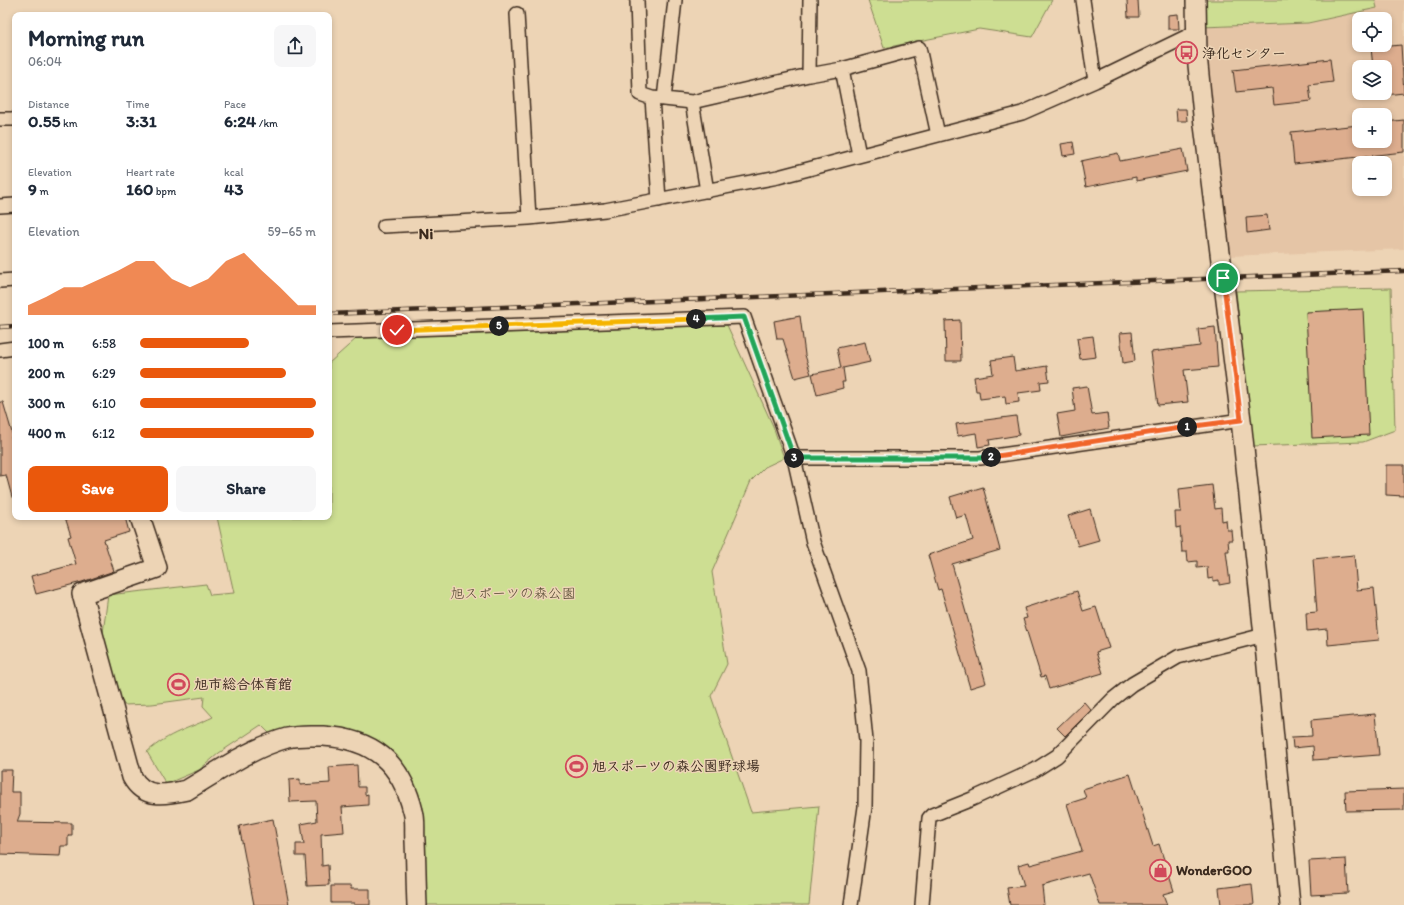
<!DOCTYPE html>
<meta charset="utf-8">
<style>
:root{--surface:#fff;--page:#f6f6f7;--text:#1f2937;--muted:#747a83;--accent:#ea580c}
body{margin:0;font-family:Itim,"Klee One",sans-serif;background:var(--page);color:var(--text);height:100vh;display:flex;flex-direction:column;font-size:15px;white-space:nowrap}
*{box-sizing:border-box;margin:0}
p{font-size:13px;color:var(--muted)}
.icon{flex:none;width:22px;height:22px;fill:none;stroke:currentColor;stroke-width:2;stroke-linecap:round;stroke-linejoin:round}
.map{position:relative;flex:1;overflow:hidden}
.sheet{position:absolute;left:12px;top:12px;width:320px;height:508px;display:flex;flex-direction:column;background:var(--surface);border-radius:8px;box-shadow:0 2px 6px #0003}
.sheet>*{flex:none}
.fabs{position:absolute;left:1352px;top:12px;display:grid;gap:8px}
.fabs a{display:grid;place-items:center;width:40px;height:40px;border-radius:8px;background:var(--surface);box-shadow:0 2px 6px #0003;font-size:20px}
.pin{position:absolute;display:grid;place-items:center;width:34px;height:34px;color:#fff;margin:-17px;border:2px solid #fff;border-radius:50%;box-shadow:0 1px 4px #0007}
.km{position:absolute;width:20px;height:20px;margin:-10px;border-radius:50%;background:#222;color:#fff;font-size:11px;line-height:20px;text-align:center}
.round{display:grid;place-items:center;flex:none;width:42px;height:42px;border-radius:8px;background:var(--page)}
.headline{display:flex;align-items:center;justify-content:space-between;height:68px;padding:0 16px}
h1{font-size:22px;font-weight:800;line-height:30px}
.metrics{display:grid;grid-template-columns:repeat(3,1fr);gap:6px;height:68px;padding:4px 16px}
.metrics div{display:grid;align-content:center}
.metrics b{font-size:17px;font-weight:800}
.metrics small{font-size:11px;font-weight:400}
.metrics p{font-size:11px}
.chart{height:112px;padding:8px 16px}
.chart p{display:flex;justify-content:space-between}
.chart svg{width:100%;height:72px;margin-top:4px;fill:var(--accent);opacity:.7}
.primary-button{display:flex;gap:8px;margin-top:auto;padding:8px 16px}
.primary-button a{flex:1;height:46px;border-radius:8px;background:var(--accent);color:#fff;font-size:16px;font-weight:800;line-height:46px;text-align:center}
.primary-button a+a{background:var(--page);color:var(--text)}
ul{padding:0 16px;list-style:none;font-size:13px}
li{display:grid;grid-template-columns:64px 48px 1fr;align-items:center;height:30px}
li i{height:10px;border-radius:5px;background:var(--accent)}
.map>svg:first-child{display:block}
</style>
<div class="map">
<svg width="1404" height="905" viewBox="0 0 1404 905">
<rect width="100%" height="100%" fill="#edd4b5"/>
<filter id="ink" filterUnits="userSpaceOnUse"><feTurbulence type="fractalNoise" baseFrequency=".025" numOctaves="2"/><feDisplacementMap in="SourceGraphic" scale="8" xChannelSelector="R" yChannelSelector="G"/><feConvolveMatrix kernelMatrix="1 2 1 2 8 2 1 2 1" color-interpolation-filters="sRGB"/></filter>
<g filter="url(#ink)">
<path fill="#e5c5a6" fill-rule="evenodd" d="M 1375,0 L 1404,0 L 1404,249 L 1229,256 L 1211,124 L 1202,27 L 1308,23 L 1376,8 ZM 1359,19 L 1385,19 L 1385,45 L 1359,45 ZM 1359,67 L 1385,67 L 1385,93 L 1359,93 ZM 1359,115 L 1385,115 L 1385,141 L 1359,141 ZM 1359,163 L 1385,163 L 1385,189 L 1359,189 Z"/>
<path fill="#cdde92" stroke="#848458" d="M 868,0 L 1052,0 L 1032,37 L 979,29 L 884,48 Z
M 1206,0 L 1375,0 L 1377,8 L 1308,23 L 1202,27 Z
M 1391,288 L 1395,430 L 1363,442 L 1252,446 L 1236,291 Z
M 727,325 L 773,426 L 784,458 L 765,467 L 751,481 L 712,572 L 727,664 L 711,696 L 751,812 L 819,806 L 809,905 L 423,905 L 423,815 L 416,788 L 403,764 L 382,744 L 354,731 L 324,728 L 270,734 L 261,725 L 219,753 L 199,770 L 166,784 L 147,752 C 170,732 188,729 213,717 L 203,706 L 204,697 L 152,704 L 124,705 L 108,672 L 108,652 L 103,633 L 108,595 L 206,584 L 210,595 L 234,593 L 217,517 L 329,517 L 329,363 L 357,338 Z"/>
<path fill="#ddad8e" stroke="#3b2a1e" d="M 1127,0 L 1138,0 L 1139,17 L 1128,17 Z
M 1178,14 L 1179,29 L 1168,29 L 1168,15 Z
M 1401,45 L 1404,93 L 1385,95 L 1385,67 L 1373,67 L 1371,48 Z
M 1330,59 L 1333,82 L 1309,85 L 1311,101 L 1274,105 L 1272,88 L 1236,92 L 1233,70 Z
M 1176,109 L 1186,109 L 1187,121 L 1177,121 Z
M 1404,120 L 1404,152 L 1294,164 L 1291,132 L 1359,125 L 1359,141 L 1385,141 L 1385,122 Z
M 1073,142 L 1075,154 L 1063,156 L 1061,144 Z
M 1183,149 L 1187,171 L 1136,181 L 1136,177 L 1086,187 L 1081,161 L 1118,153 L 1120,161 Z
M 1267,215 L 1269,230 L 1247,233 L 1246,217 Z
M 1363,309 L 1369,435 L 1312,438 L 1306,312 Z
M 800,316 L 805,355 L 811,374 L 795,378 L 783,339 L 777,339 L 774,321 Z
M 960,320 L 961,361 L 946,361 L 945,321 Z
M 1215,327 L 1218,367 L 1184,370 L 1188,402 L 1158,405 L 1151,352 L 1200,346 L 1198,329 Z
M 1132,332 L 1135,361 L 1123,363 L 1120,333 Z
M 1093,336 L 1096,357 L 1080,359 L 1077,338 Z
M 865,342 L 870,362 L 843,368 L 845,382 L 842,382 L 843,388 L 817,395 L 812,374 L 841,368 L 837,348 Z
M 1013,357 L 1015,371 L 1047,366 L 1049,381 L 1040,382 L 1041,390 L 1018,393 L 1019,402 L 1006,404 L 1005,396 L 980,399 L 979,391 L 976,391 L 974,377 L 993,374 L 991,360 Z
M 1087,386 L 1092,415 L 1107,413 L 1109,428 L 1061,437 L 1057,414 L 1075,411 L 1072,388 Z
M 0,402 L 3,402 L 13,436 L 11,437 L 15,452 L 15,496 L 12,497 L 6,475 L 0,476 Z
M 1016,416 L 1019,435 L 989,440 L 990,445 L 978,447 L 976,433 L 958,436 L 956,424 Z
M 1386,465 L 1404,465 L 1404,496 L 1386,495 Z
M 1212,485 L 1215,509 L 1221,508 L 1222,521 L 1226,520 L 1227,530 L 1231,530 L 1232,540 L 1228,540 L 1229,551 L 1226,551 L 1230,583 L 1219,585 L 1219,580 L 1213,581 L 1213,578 L 1208,579 L 1207,567 L 1197,568 L 1197,561 L 1188,562 L 1187,552 L 1182,552 L 1180,527 L 1176,528 L 1175,512 L 1181,512 L 1179,489 Z
M 983,487 L 1000,550 L 952,564 L 986,683 L 970,688 L 941,589 L 938,590 L 928,555 L 973,540 L 966,515 L 956,518 L 950,497 Z
M 1090,509 L 1099,540 L 1078,546 L 1068,516 Z
M 65,517 L 125,517 L 129,532 L 104,540 L 114,571 L 82,582 L 36,594 L 31,576 L 76,564 L 68,537 L 71,536 Z
M 1354,555 L 1357,590 L 1374,588 L 1379,640 L 1328,645 L 1327,629 L 1307,631 L 1306,613 L 1317,612 L 1313,559 Z
M 1077,591 L 1083,611 L 1096,607 L 1109,648 L 1096,652 L 1103,673 L 1049,689 L 1045,676 L 1041,677 L 1023,619 L 1027,618 L 1024,608 Z
M 1084,702 L 1091,710 L 1065,736 L 1057,728 Z
M 1375,714 L 1379,755 L 1314,760 L 1313,746 L 1293,748 L 1292,737 L 1312,736 L 1311,720 Z
M 357,765 L 358,787 L 365,787 L 365,795 L 368,794 L 368,805 L 342,807 L 344,832 L 321,834 L 322,866 L 328,865 L 329,885 L 307,886 L 305,856 L 296,856 L 296,844 L 304,844 L 301,824 L 317,821 L 316,801 L 290,802 L 289,780 L 300,779 L 300,785 L 330,783 L 329,767 Z
M 0,770 L 12,770 L 11,792 L 20,792 L 20,814 L 17,822 L 72,823 L 72,835 L 68,835 L 68,846 L 61,846 L 60,856 L 0,854 Z
M 1130,774 L 1153,846 L 1159,844 L 1174,891 L 1163,894 L 1167,905 L 1100,905 L 1089,873 L 1042,886 L 1044,905 L 1010,905 L 1007,888 L 1024,886 L 1018,865 L 1029,862 L 1030,865 L 1082,851 L 1067,804 L 1086,798 L 1083,789 Z
M 1404,789 L 1404,810 L 1346,811 L 1345,791 Z
M 273,819 L 289,905 L 254,905 L 239,826 Z
M 1346,859 L 1348,893 L 1311,895 L 1309,861 Z
M 1252,884 L 1254,905 L 1221,905 L 1219,888 Z
M 331,886 L 351,886 L 351,889 L 370,889 L 370,905 L 354,905 L 354,903 L 331,903 Z"/>
<g fill="none" stroke-linecap="round" stroke-linejoin="round">
<defs>
<path id="street" d="M 637,0 L 640,94 L 652,98
M 810,0 L 809,75 L 842,69 L 919,48 L 938,135
M 1083,0 L 1095,81
M 517,14 L 529,218
M 842,69 L 859,155
M 664,99 L 692,102 L 707,191
M 692,102 L 809,75
M 0,119 L 15,119
M 659,200 L 652,98 L 664,99 L 675,0
M 0,206 L 15,205
M 384,226 L 529,218 L 605,210 L 778,177 L 1022,113 L 1095,81 L 1196,32
M 0,281 L 15,280
M 329,332 L 744,317 L 794,458 L 813,542 L 859,671 L 866,741 L 865,807 L 851,905
M 0,350 L 15,348
M 794,458 L 980,458 L 1241,420
M 922,905 L 929,818 L 932,815 L 972,799 L 1035,770 L 1057,756 L 1113,699 L 1132,684 L 1178,657 L 1264,635"/>
<path id="secondary" d="M 1196,0 L 1197,55 L 1204,125 L 1241,420 L 1264,635 L 1290,905
M 140,517 L 157,568 L 82,594 L 132,777 C 144,799 165,795 187,790 C 219,771 251,748 287,738 C 298,735 311,736 323,736 C 373,739 401,762 413,811 C 416,820 414,831 415,841 C 416,862 416,884 417,905"/>
</defs>
<use href="#street" stroke="#3b2a1e" stroke-width="16"/>
<use href="#secondary" stroke="#3b2a1e" stroke-width="22"/>
<use href="#street" stroke="#edd4b5" stroke-width="13"/>
<use href="#secondary" stroke="#edd4b5" stroke-width="19"/>
<defs>
<path id="rail" d="M 329,314 L 1404,271
M 0,327 L 15,326"/>
</defs>
<use href="#rail" stroke="#3b2a1e" stroke-width="4.5"/>
<use href="#rail" stroke="#edd4b5" stroke-width="3" stroke-dasharray="9" stroke-linecap="butt"/>
</g>
</g>
<g fill="none" stroke-linecap="round" stroke-linejoin="round" filter="url(#ink)">
<defs>
<path id="split-1" d="M 1187,427 L 1241,420 L 1223,278"/>
<path id="split-2" d="M 991,457 L 1187,427"/>
<path id="split-3" d="M 794,458 L 980,458 L 991,457"/>
<path id="split-4" d="M 696,319 L 744,317 L 794,458"/>
<path id="split-5" d="M 499,326 L 696,319"/>
<path id="split-6" d="M 397,330 L 499,326"/>
</defs>
<use href="#split-1" stroke="#fff" stroke-width="8"/>
<use href="#split-2" stroke="#fff" stroke-width="8"/>
<use href="#split-3" stroke="#fff" stroke-width="8"/>
<use href="#split-4" stroke="#fff" stroke-width="8"/>
<use href="#split-5" stroke="#fff" stroke-width="8"/>
<use href="#split-6" stroke="#fff" stroke-width="8"/>
<use href="#split-1" stroke="#f0652b" stroke-width="5"/>
<use href="#split-2" stroke="#f0652b" stroke-width="5"/>
<use href="#split-3" stroke="#22a559" stroke-width="5"/>
<use href="#split-4" stroke="#22a559" stroke-width="5"/>
<use href="#split-5" stroke="#f5b400" stroke-width="5"/>
<use href="#split-6" stroke="#f5b400" stroke-width="5"/>
</g>
<defs>
<symbol id="bus-ring" viewBox="-11 -11 22 22"><circle r="9.5" fill="#edd4b5" stroke="#d1495b" stroke-width="1.5"/><path d="M-5-6H5V4H4V6H2V4H-2V6H-4V4H-5ZM-3.5-4V0h7V-4ZM-3.5 1.2v1.5H-2V1.2ZM2 1.2v1.5H3.5V1.2Z" fill="#d1495b"/></symbol>
<symbol id="stadium-ring" viewBox="-11 -11 22 22"><circle r="9.5" fill="#edd4b5" stroke="#d1495b" stroke-width="1.5"/><path d="M0-5a6.5 5 0 1 0 0 10a6.5 5 0 1 0 0-10ZM-3.5-1.8h7v3.6h-7Z" fill="#d1495b"/></symbol>
<symbol id="shop-ring" viewBox="-11 -11 22 22"><circle r="9.5" fill="#edd4b5" stroke="#d1495b" stroke-width="1.5"/><path d="M-5-2.5h2.3a2.7 3.5 0 0 1 5.4 0H5L5.5 6h-11ZM-1.5-2.5h3a1.5 2.3 0 0 0-3 0Z" fill="#d1495b"/></symbol>
</defs>
<g fill-rule="evenodd">
<use href="#bus-ring" x="1174" y="40" width="25" height="25"/>
<use href="#stadium-ring" x="166" y="672" width="25" height="25"/>
<use href="#stadium-ring" x="564" y="754" width="25" height="25"/>
<use href="#shop-ring" x="1148" y="858" width="25" height="25"/>
</g>
<g text-anchor="middle" stroke-width="3" stroke-linejoin="round" paint-order="stroke">
<g font-size="14" font-weight="bold" fill="#3b2a1e" stroke="#edd4b5" text-anchor="start">
<text x="1202" y="58">浄化センター</text>
<text x="194" y="689">旭市総合体育館</text>
<text x="592" y="771">旭スポーツの森公園野球場</text>
<text x="1176" y="875">WonderGOO</text>
</g>
<g font-size="14" fill="#51452f" stroke="#edd4b5">
<text x="513" y="598">旭スポーツの森公園</text>
</g>
<g font-size="16" font-weight="bold" fill="#3b2a1e" stroke="#edd4b5">
<text x="426" y="239">Ni</text>
</g>
</g>
</svg>
<div class="fabs">
<a><svg class="icon" aria-label="locate" viewBox="0 0 24 24"><circle cx="12" cy="12" r="6"/><path d="M12 2v4M12 18v4M2 12h4M18 12h4"/></svg></a>
<a><svg class="icon" aria-label="layers" viewBox="0 0 24 24"><path d="M12 4l9 5-9 5-9-5zM3 14l9 5 9-5"/></svg></a>
<a>+</a>
<a>−</a>
</div>
<div class="pin" style="left:1223px;top:278px;background:#1e9e55"><svg class="icon" aria-label="arrive" viewBox="0 0 24 24"><path d="M6 21V4h12l-3 4 3 4H6"/></svg></div>
<div class="pin" style="left:397px;top:330px;background:#d93025"><svg class="icon" aria-label="check" viewBox="0 0 24 24"><path d="M5 12l5 5 9-10"/></svg></div>
<b class="km" style="left:1187px;top:427px">1</b>
<b class="km" style="left:991px;top:457px">2</b>
<b class="km" style="left:794px;top:458px">3</b>
<b class="km" style="left:696px;top:319px">4</b>
<b class="km" style="left:499px;top:326px">5</b>
<section class="sheet">
<div class="headline"><div><h1>Morning run</h1><p>06:04</p></div><a class="round"><svg class="icon" aria-label="share" viewBox="0 0 24 24"><path d="M12 15V3M7 8l5-5 5 5M5 13v7h14v-7"/></svg></a></div>
<div class="metrics">
<div><p>Distance</p><b>0.55<small> km</small></b></div>
<div><p>Time</p><b>3:31</b></div>
<div><p>Pace</p><b>6:24<small> /km</small></b></div>
</div>
<div class="metrics">
<div><p>Elevation</p><b>9<small> m</small></b></div>
<div><p>Heart rate</p><b>160<small> bpm</small></b></div>
<div><p>kcal</p><b>43</b></div>
</div>
<div class="chart"><p><span>Elevation</span>59–65 m</p>
<svg viewBox="0 0 160 44" preserveAspectRatio="none"><path d="M0 44V38L10 33L20 27L30 27L40 22L50 17L60 11L70 11L80 22L90 27L100 22L110 11L120 6L130 17L140 27L150 38L160 38V44z"/></svg>
</div>
<ul>
<li><b>100 m</b>6:58<i style="width:62%"></i></li>
<li><b>200 m</b>6:29<i style="width:83%"></i></li>
<li><b>300 m</b>6:10<i style="width:100%"></i></li>
<li><b>400 m</b>6:12<i style="width:99%"></i></li>
</ul>
<div class="primary-button"><a>Save</a><a>Share</a></div>
</section>
</div>
